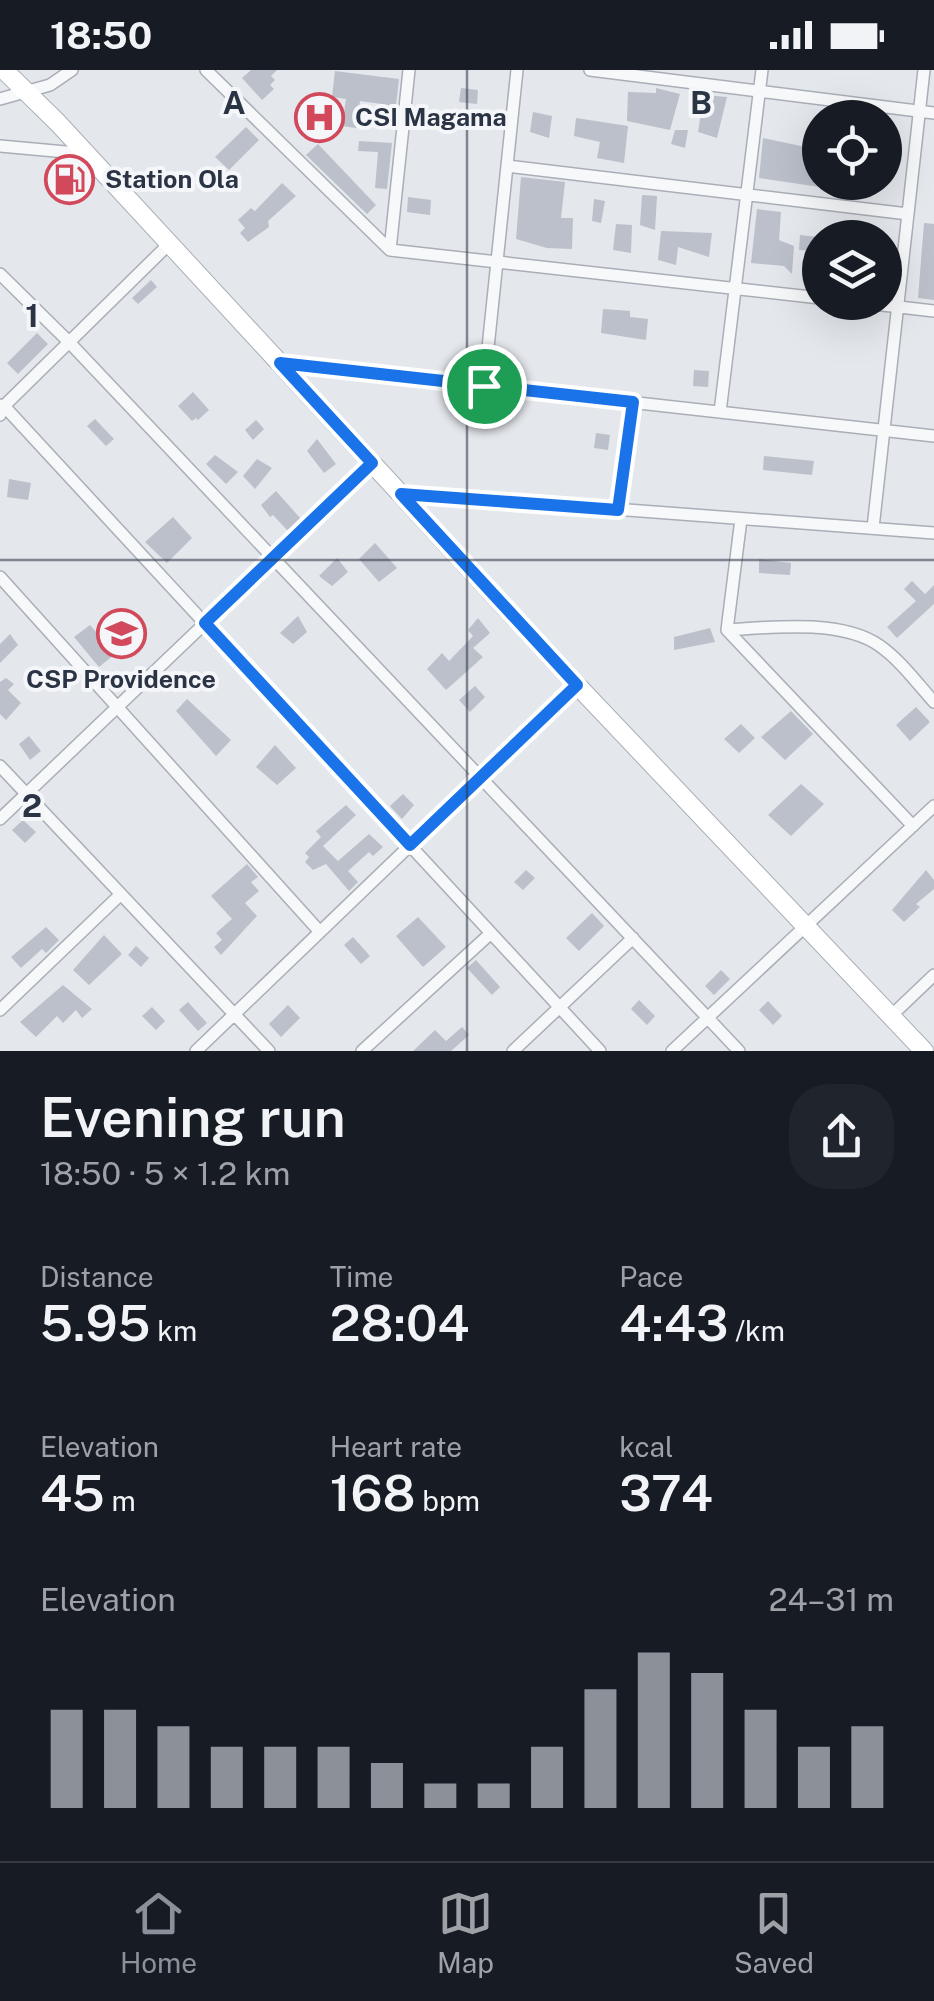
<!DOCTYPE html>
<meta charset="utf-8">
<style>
:root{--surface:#171b24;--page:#20242c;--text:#f1f3f6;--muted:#9ea1a6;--line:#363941;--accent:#8c9099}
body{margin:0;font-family:"Public Sans",sans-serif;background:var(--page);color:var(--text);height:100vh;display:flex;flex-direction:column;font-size:38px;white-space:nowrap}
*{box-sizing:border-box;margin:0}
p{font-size:32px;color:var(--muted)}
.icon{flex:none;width:55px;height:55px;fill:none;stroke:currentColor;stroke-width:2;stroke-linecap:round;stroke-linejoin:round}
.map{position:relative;height:981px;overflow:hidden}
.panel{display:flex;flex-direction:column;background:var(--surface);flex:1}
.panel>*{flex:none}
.buttons{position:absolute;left:802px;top:30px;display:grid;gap:20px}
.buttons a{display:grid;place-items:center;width:100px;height:100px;border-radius:50%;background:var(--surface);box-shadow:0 10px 40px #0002;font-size:50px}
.pin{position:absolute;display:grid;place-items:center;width:85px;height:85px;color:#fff;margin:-42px;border:5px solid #fff;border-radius:50%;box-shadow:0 2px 10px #0007}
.round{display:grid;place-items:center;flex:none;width:105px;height:105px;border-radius:40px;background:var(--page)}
.head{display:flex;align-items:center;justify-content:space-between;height:170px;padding:0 40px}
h1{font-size:55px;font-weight:600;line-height:75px}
.figures{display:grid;grid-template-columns:repeat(3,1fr);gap:15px;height:170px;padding:10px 40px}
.figures div{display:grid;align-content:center}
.figures b{font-size:50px;font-weight:600}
.figures small{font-size:28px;font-weight:400}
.figures p{font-size:28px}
.chart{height:280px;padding:20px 40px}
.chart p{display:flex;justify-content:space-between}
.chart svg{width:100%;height:180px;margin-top:10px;stroke:var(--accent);stroke-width:6}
.status{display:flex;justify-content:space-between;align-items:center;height:70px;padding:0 50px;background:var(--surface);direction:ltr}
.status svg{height:28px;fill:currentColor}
.dock{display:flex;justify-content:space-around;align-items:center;height:140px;border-top:2px solid var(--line);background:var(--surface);font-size:28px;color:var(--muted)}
.dock a{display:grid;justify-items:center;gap:5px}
.dock .current{color:var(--accent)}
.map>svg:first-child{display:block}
</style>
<div class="status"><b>18:50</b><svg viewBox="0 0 49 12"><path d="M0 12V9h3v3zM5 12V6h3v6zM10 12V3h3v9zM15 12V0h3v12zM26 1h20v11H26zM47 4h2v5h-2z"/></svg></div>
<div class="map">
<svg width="934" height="981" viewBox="0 0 934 981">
<rect width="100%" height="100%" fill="#e4e7ec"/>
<path fill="#bbc0ca" d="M 251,0 L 277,0 L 271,6 L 275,10 L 270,15 L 274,19 L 262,30 L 242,8 Z
M 335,1 L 399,9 L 394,53 L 381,52 L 382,34 L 360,31 L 356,58 L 342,56 L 346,29 L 332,27 Z
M 461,18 L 478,20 L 477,34 L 459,32 Z
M 656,18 L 680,24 L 670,60 L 627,51 L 628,22 L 656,23 Z
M 704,25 L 727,27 L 717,68 L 698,62 Z
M 533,42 L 552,46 L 549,68 L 530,62 Z
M 576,48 L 628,56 L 624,93 L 597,88 L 600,72 L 574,66 Z
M 246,57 L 259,70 L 229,100 L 215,87 Z
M 675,60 L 688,60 L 685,78 L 671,74 Z
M 763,68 L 820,80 L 820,117 L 759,108 Z
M 359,71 L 392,73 L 387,119 L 375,118 L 378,82 L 358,81 Z
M 318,74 L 376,135 L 367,144 L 306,85 Z
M 521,107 L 565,112 L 561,148 L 573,148 L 572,179 L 547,178 L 516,169 Z
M 282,113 L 296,126 L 268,151 L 269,157 L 248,172 L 240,163 L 245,158 L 238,150 L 251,138 L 255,141 Z
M 642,125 L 657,126 L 655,160 L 640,155 Z
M 408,127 L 431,130 L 430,145 L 407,142 Z
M 594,129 L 605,131 L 601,153 L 592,151 Z
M 757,139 L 781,142 L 779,170 L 794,176 L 792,204 L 784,196 L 751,193 Z
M 924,153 L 934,154 L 934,230 L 918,228 Z
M 616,154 L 632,155 L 631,183 L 613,180 Z
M 661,161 L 712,163 L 709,187 L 678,177 L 676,195 L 658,190 Z
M 800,165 L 818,167 L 816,181 L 799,180 Z
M 151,210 L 157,217 L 138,234 L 132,228 Z
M 603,239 L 630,241 L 630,247 L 648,249 L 646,270 L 601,263 Z
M 37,263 L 48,274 L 18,304 L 7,293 Z
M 694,300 L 709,301 L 708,317 L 693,316 Z
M 193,322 L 209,340 L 198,350 L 196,348 L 192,351 L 178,336 Z
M 95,349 L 114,369 L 106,376 L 87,356 Z
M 256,350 L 264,359 L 253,370 L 245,360 Z
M 596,363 L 610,365 L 608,380 L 594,378 Z
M 317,369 L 336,394 L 324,403 L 307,381 Z
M 215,385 L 238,402 L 226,414 L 206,394 Z
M 764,386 L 814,391 L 812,405 L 763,400 Z
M 257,389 L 272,398 L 255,419 L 243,406 Z
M 9,409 L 31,413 L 28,430 L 7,427 Z
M 276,421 L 301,449 L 288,461 L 273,445 L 270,447 L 261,435 Z
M 173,447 L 192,468 L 167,493 L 145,472 Z
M 375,473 L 397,498 L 379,512 L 359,489 Z
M 337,488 L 348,502 L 332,516 L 319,506 Z
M 759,489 L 791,493 L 790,505 L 759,503 Z
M 912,511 L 925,524 L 934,515 L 934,534 L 897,568 L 887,557 L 916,531 L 904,519 Z
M 298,546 L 307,562 L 293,574 L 280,563 Z
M 478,548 L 490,563 L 473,578 L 483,587 L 446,620 L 427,599 L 442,583 L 449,591 L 473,566 L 468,560 Z
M 90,555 L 115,584 L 99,597 L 74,567 Z
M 710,558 L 715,572 L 674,580 L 674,567 Z
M 10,564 L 18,575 L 0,593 L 0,574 Z
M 6,608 L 14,614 L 8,620 L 21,633 L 6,650 L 0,644 L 0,612 Z
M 475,616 L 485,627 L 470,642 L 459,630 Z
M 187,629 L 231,670 L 216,686 L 176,641 Z
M 916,637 L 930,652 L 910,671 L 896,655 Z
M 791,641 L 813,664 L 785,690 L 761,667 Z
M 741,654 L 755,668 L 739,683 L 724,669 Z
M 29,666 L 41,681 L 30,690 L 19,674 Z
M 275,675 L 296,698 L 277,715 L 256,697 Z
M 801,714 L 824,734 L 791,766 L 768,745 Z
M 403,724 L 414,735 L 402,749 L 390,736 Z
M 346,735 L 356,745 L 323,776 L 338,791 L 369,764 L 383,777 L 373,786 L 369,782 L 348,801 L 358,812 L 349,821 L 326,794 L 313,800 L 305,792 L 309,787 L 305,783 L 321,767 L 316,761 Z
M 23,750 L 36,762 L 25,773 L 12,760 Z
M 247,794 L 258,807 L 251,812 L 259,821 L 245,833 L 257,846 L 221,885 L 214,877 L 222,870 L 216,863 L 232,849 L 211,826 Z
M 526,800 L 535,808 L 523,820 L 514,812 Z
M 926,800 L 934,810 L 934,819 L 916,834 L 920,837 L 904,852 L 892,840 Z
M 592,843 L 604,856 L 579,881 L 566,868 Z
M 418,847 L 446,877 L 423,897 L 396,866 Z
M 46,857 L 59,870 L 46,883 L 42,879 L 21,898 L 11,887 Z
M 104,865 L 122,884 L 89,915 L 73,900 Z
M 353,867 L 370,886 L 361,894 L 344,875 Z
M 136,876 L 149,888 L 141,897 L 128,885 Z
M 476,890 L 500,917 L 492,925 L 467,898 Z
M 721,900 L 730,909 L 714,925 L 705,916 Z
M 63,915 L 92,939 L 82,948 L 76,940 L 63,953 L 57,946 L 36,967 L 20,952 Z
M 639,930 L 655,946 L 647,955 L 631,939 Z
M 768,931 L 782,946 L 773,955 L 759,940 Z
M 188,932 L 207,953 L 198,961 L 179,940 Z
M 288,935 L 300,948 L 281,967 L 269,954 Z
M 152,937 L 165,951 L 156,960 L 142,946 Z
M 462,957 L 469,965 L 451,981 L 413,981 L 435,960 L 446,971 Z"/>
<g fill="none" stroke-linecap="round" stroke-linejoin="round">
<defs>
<path id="minor" d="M 206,0 L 390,180 L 820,228
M 590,0 L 934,43
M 0,29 L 50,15 L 72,0
M 0,76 L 88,84
M 507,96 L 908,144
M 390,180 L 409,0
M 0,204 L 69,272 L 739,981
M 857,232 L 934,241
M 280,293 L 934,366
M 484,316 L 517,0
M 0,335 L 4,336 L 600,981
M 720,342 L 762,0
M 0,345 L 4,336 L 169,174
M 401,423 L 934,463
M 618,439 L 633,333
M 741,449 L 727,560 L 913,756
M 873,458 L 924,0
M 0,507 L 320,862
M 727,560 C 771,557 842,549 880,576 C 900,590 917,613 934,632
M 0,696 L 269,981
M 0,749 L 373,393
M 0,940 L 121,824
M 891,946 L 934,905
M 196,981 L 577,615
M 362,981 L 491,863
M 513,981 L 633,868
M 672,981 L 934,736"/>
<path id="secondary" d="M 4,0 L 58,53 L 577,615 L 924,981"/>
</defs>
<use href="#minor" stroke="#a9aeb7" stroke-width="14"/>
<use href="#secondary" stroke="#a9aeb7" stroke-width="20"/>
<use href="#minor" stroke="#f7f8fa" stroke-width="11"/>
<use href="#secondary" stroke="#fff" stroke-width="18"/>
</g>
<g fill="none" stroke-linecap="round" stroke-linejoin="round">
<defs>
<path id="route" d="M 280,293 L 633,332 L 618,440 L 401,424 L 577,615 L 410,775 L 205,553 L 372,393 Z"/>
</defs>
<use href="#route" stroke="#fff" stroke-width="20"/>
<use href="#route" stroke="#1a73e8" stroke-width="12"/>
</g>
<path fill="none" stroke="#2b3445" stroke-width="2.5" stroke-opacity="0.55" d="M 467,0 L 467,981M 0,490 L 934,490"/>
<defs>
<symbol id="hospital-ring" viewBox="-11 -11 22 22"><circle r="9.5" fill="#f4f6f9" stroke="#d1495b" stroke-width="1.5"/><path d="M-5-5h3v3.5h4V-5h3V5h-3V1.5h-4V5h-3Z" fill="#d1495b"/></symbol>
<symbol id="fuel-ring" viewBox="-11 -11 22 22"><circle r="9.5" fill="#f4f6f9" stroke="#d1495b" stroke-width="1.5"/><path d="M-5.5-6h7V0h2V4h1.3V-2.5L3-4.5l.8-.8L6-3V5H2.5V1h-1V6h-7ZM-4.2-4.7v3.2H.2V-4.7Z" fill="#d1495b"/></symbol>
<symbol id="school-ring" viewBox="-11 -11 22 22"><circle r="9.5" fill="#f4f6f9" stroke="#d1495b" stroke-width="1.5"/><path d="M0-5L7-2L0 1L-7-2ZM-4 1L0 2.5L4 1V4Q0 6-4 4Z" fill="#d1495b"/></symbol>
</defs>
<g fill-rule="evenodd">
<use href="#hospital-ring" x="292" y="20" width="55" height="55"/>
<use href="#fuel-ring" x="42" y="82" width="55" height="55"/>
<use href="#school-ring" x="94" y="536" width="55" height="55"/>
</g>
<g text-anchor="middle" stroke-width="8" stroke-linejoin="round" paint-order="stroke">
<g font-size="25" font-weight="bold" fill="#2b3445" stroke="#f4f6f9" text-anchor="start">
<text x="355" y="56">CSI Magama</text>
<text x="105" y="118">Station Ola</text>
<text x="121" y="618" text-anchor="middle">CSP Providence</text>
</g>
</g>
<g font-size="32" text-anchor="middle" font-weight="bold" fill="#2b3445" stroke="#f4f6f9" stroke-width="8" stroke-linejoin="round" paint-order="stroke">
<text x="234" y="44">A</text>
<text x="701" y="44">B</text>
<text x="32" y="257">1</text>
<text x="32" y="747">2</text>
</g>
</svg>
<div class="buttons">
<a><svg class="icon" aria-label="locate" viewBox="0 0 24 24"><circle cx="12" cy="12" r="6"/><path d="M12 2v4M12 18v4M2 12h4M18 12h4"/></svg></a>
<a><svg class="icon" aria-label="layers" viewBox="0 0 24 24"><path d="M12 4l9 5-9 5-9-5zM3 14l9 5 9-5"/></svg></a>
</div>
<div class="pin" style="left:484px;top:316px;background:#1e9e55"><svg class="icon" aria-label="arrive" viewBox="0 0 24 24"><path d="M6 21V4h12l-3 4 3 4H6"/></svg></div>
</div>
<section class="panel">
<div class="head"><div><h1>Evening run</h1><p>18:50 · 5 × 1.2 km</p></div><a class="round"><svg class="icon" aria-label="share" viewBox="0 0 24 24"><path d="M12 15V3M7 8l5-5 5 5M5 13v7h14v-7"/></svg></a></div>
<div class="figures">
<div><p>Distance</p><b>5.95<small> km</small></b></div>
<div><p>Time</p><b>28:04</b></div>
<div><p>Pace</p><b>4:43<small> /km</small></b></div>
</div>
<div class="figures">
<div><p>Elevation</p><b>45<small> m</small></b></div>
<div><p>Heart rate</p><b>168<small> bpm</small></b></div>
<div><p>kcal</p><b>374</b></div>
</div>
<div class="chart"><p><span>Elevation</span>24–31 m</p>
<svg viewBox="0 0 160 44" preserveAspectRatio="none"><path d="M5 44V20M15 44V20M25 44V24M35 44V29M45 44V29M55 44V29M65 44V33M75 44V38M85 44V38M95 44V29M105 44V15M115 44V6M125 44V11M135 44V20M145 44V29M155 44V24"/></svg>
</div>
</section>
<nav class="dock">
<a class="current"><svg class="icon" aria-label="home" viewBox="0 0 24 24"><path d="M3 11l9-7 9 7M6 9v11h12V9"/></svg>Home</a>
<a><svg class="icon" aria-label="map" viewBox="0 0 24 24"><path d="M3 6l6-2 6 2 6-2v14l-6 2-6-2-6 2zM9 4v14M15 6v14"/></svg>Map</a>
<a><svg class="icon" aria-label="saved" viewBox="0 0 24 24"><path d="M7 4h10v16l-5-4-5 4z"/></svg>Saved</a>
</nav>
